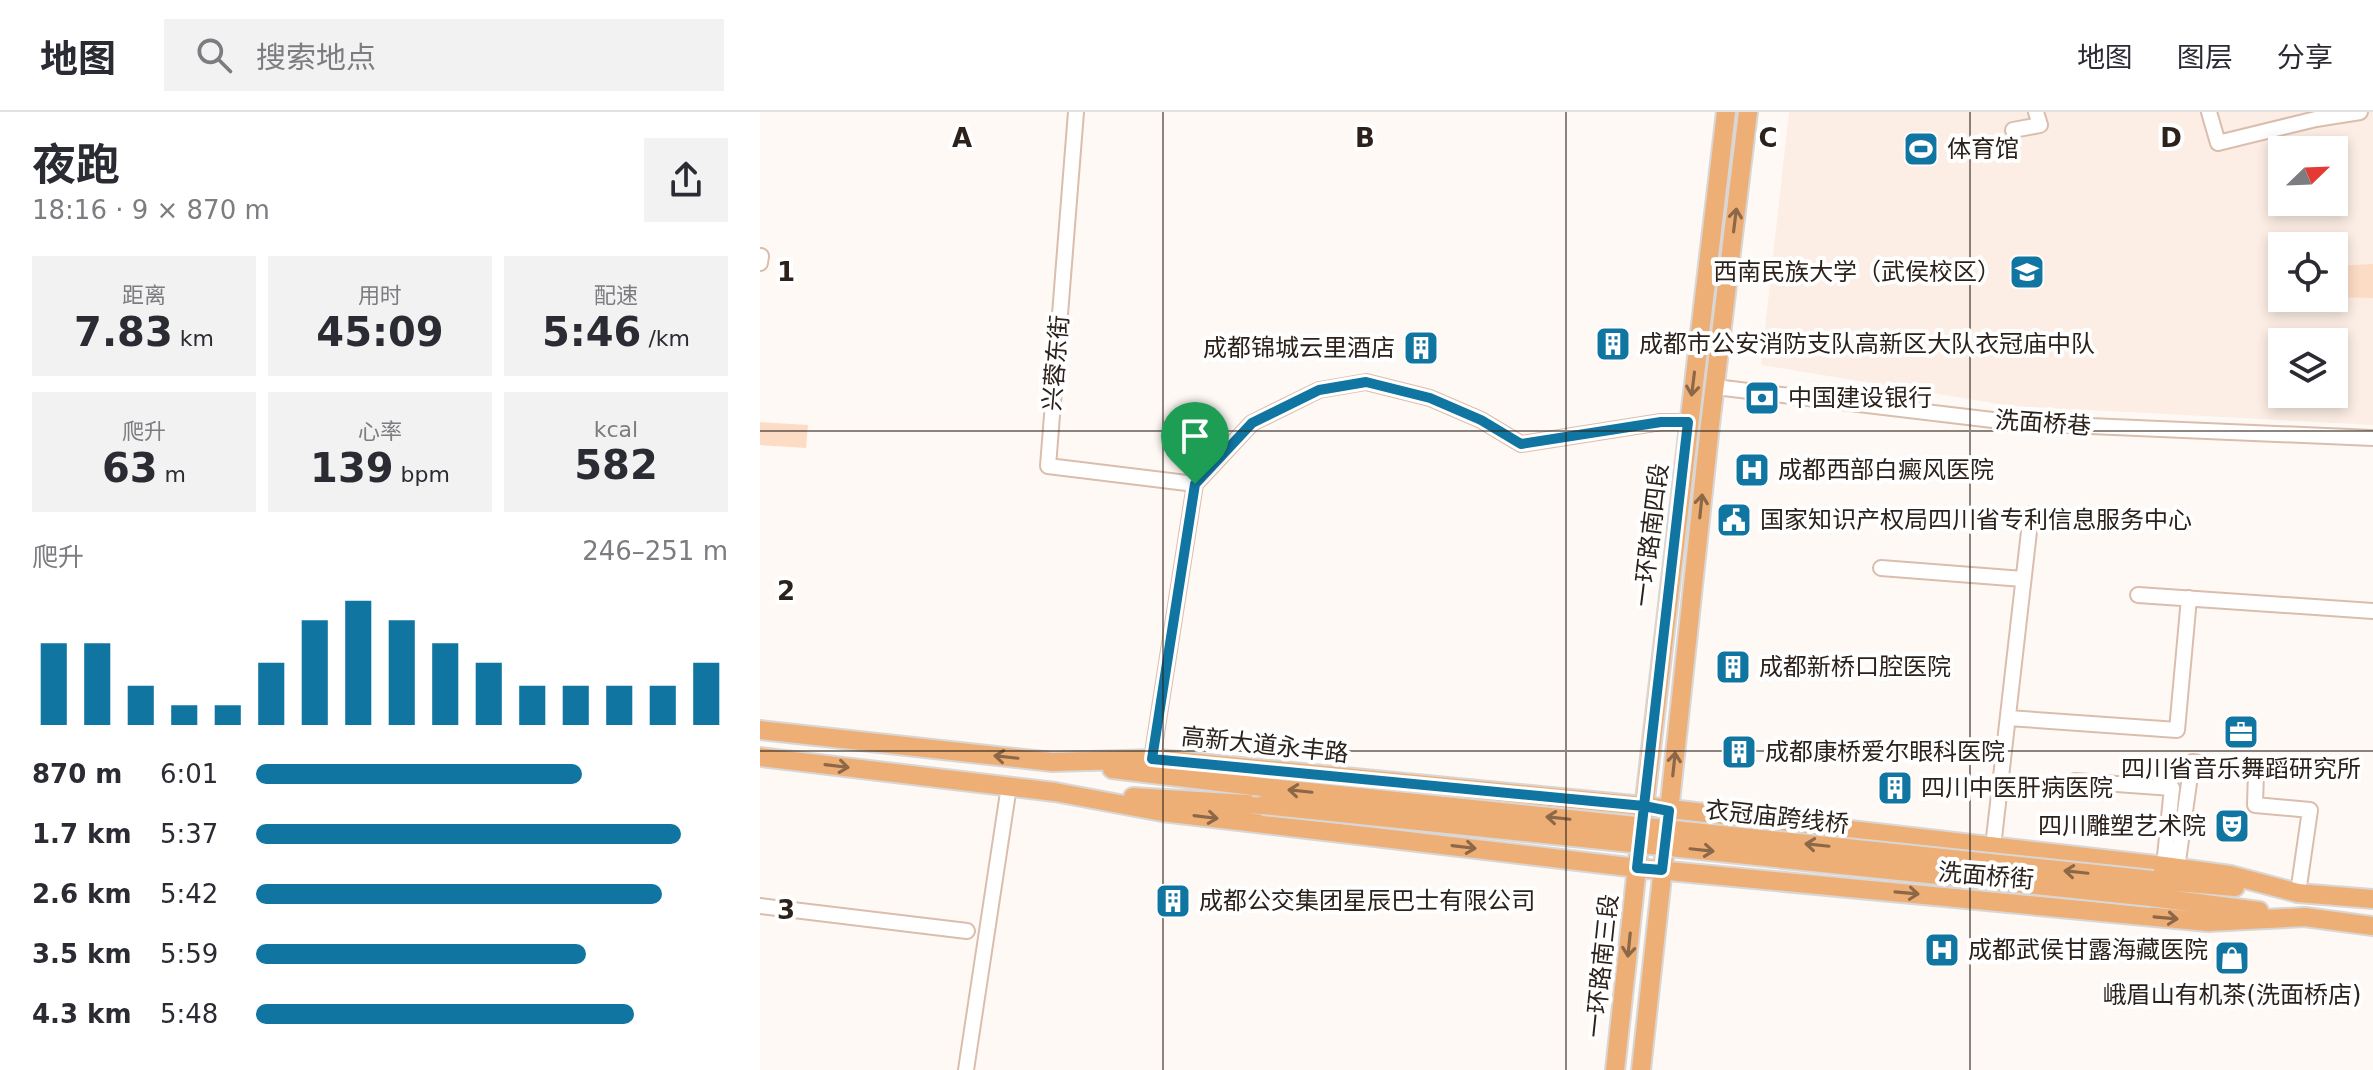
<!DOCTYPE html>
<html lang="zh">
<meta charset="utf-8">
<style>
:root{--surface:#fff;--page:#f2f2f3;--text:#2b2b33;--muted:#7c7c81;--line:#e1e1e2;--accent:#1175a2}
body{margin:0;font-family:"DejaVu Sans","Noto Sans SC",sans-serif;background:var(--page);color:var(--text);height:100vh;display:flex;flex-direction:column;font-size:30px;white-space:nowrap}
*{box-sizing:border-box;margin:0}
p{font-size:26px;color:var(--muted)}
.icon{flex:none;width:44px;height:44px;fill:none;stroke:currentColor;stroke-width:2;stroke-linecap:round;stroke-linejoin:round}
.map{position:relative;flex:1;overflow:hidden}
.details{display:flex;flex-direction:column;background:var(--surface);width:760px}
.details>*{flex:none}
.needle{width:52px;rotate:67deg}
.tools{position:absolute;left:1508px;top:24px;display:grid;gap:16px}
.tools a{display:grid;place-items:center;width:80px;height:80px;border-radius:0px;background:var(--surface);box-shadow:0 4px 12px #0003;font-size:40px}
.pin{position:absolute;display:grid;place-items:center;width:68px;height:68px;color:#fff;margin:-82px -34px;border-radius:50% 50% 50% 0;rotate:-45deg;box-shadow:0 0 8px #0007}
.pin .icon{rotate:45deg}
.round{display:grid;place-items:center;flex:none;width:84px;height:84px;border-radius:0px;background:var(--page)}
.head{display:flex;align-items:center;justify-content:space-between;height:136px;padding:0 32px}
h1{font-size:44px;font-weight:700;line-height:60px}
.stats{display:grid;grid-template-columns:repeat(3,1fr);gap:12px;height:136px;padding:8px 32px}
.stats div{display:grid;align-content:center;border-radius:0px;background:var(--page);text-align:center}
.stats b{font-size:40px;font-weight:700}
.stats small{font-size:22px;font-weight:400}
.stats p{font-size:22px}
.chart{height:224px;padding:16px 32px}
.chart p{display:flex;justify-content:space-between}
.chart svg{width:100%;height:144px;margin-top:8px;stroke:var(--accent);stroke-width:6}
ul{padding:0 32px;list-style:none;font-size:26px}
li{display:grid;grid-template-columns:128px 96px 1fr;align-items:center;height:60px}
li i{height:20px;border-radius:10px;background:var(--accent)}
header{display:flex;align-items:center;gap:48px;box-sizing:border-box;height:112px;padding:0 40px;background:var(--surface);border-bottom:2px solid var(--line)}
header strong{font-size:38px}
nav{display:flex;gap:44px;margin-inline-start:auto;font-size:28px}
.search{width:560px;height:72px;background:var(--page);display:flex;align-items:center;gap:20px;box-sizing:border-box;padding:0 28px;border-radius:0px;color:var(--muted);font-size:30px}
main{display:flex;flex:1;min-height:0}
.map>svg:first-child{display:block}
</style>
<header>
<strong>地图</strong>
<div class="search"><svg class="icon" aria-label="search" viewBox="0 0 24 24"><circle cx="10" cy="10" r="6"/><path d="M15 15l6 6"/></svg>搜索地点</div>
<nav><a>地图</a><a>图层</a><a>分享</a></nav>
</header>
<main>
<section class="details">
<div class="head"><div><h1>夜跑</h1><p>18:16 · 9 × 870 m</p></div><a class="round"><svg class="icon" aria-label="share" viewBox="0 0 24 24"><path d="M12 15V3M7 8l5-5 5 5M5 13v7h14v-7"/></svg></a></div>
<div class="stats">
<div><p>距离</p><b>7.83<small> km</small></b></div>
<div><p>用时</p><b>45:09</b></div>
<div><p>配速</p><b>5:46<small> /km</small></b></div>
</div>
<div class="stats">
<div><p>爬升</p><b>63<small> m</small></b></div>
<div><p>心率</p><b>139<small> bpm</small></b></div>
<div><p>kcal</p><b>582</b></div>
</div>
<div class="chart"><p><span>爬升</span>246–251 m</p>
<svg viewBox="0 0 160 44" preserveAspectRatio="none"><path d="M5 44V19M15 44V19M25 44V32M35 44V38M45 44V38M55 44V25M65 44V12M75 44V6M85 44V12M95 44V19M105 44V25M115 44V32M125 44V32M135 44V32M145 44V32M155 44V25"/></svg>
</div>
<ul>
<li><b>870 m</b>6:01<i style="width:69%"></i></li>
<li><b>1.7 km</b>5:37<i style="width:90%"></i></li>
<li><b>2.6 km</b>5:42<i style="width:86%"></i></li>
<li><b>3.5 km</b>5:59<i style="width:70%"></i></li>
<li><b>4.3 km</b>5:48<i style="width:80%"></i></li>
</ul>
</section>
<div class="map">
<svg width="1613" height="958" viewBox="0 0 1613 958">
<rect width="100%" height="100%" fill="#fff9f5"/>
<path fill="#fceee4" fill-rule="evenodd" d="M 1029,0 L 1613,0 L 1613,313 L 1251,294 L 1001,253 ZM 1522,38 L 1574,38 L 1574,90 L 1522,90 ZM 1522,134 L 1574,134 L 1574,186 L 1522,186 ZM 1522,230 L 1574,230 L 1574,282 L 1522,282 Z"/>
<path fill="#fddcc6" d="M 1613,152 L 1613,186 L 1574,185 L 1574,154 Z
M 0,310 L 48,313 L 46,336 L 0,333 Z"/>
<g fill="none" stroke-linecap="round" stroke-linejoin="round">
<defs>
<path id="minor" d="M 316,0 L 288,354 L 435,372
M 1449,0 L 1458,31 L 1556,7 L 1600,0
M 1253,18 L 1280,13 L 1276,0
M 0,151 L 1,144
M 955,275 L 1258,311 L 1613,326
M 1121,456 L 1263,467
M 1378,483 L 1613,499
M 1248,606 L 1417,618 L 1429,486
M 392,647 L 435,372 L 492,311 L 559,278 L 606,270 L 670,286 L 721,308 L 761,332 L 901,310 L 928,310
M 1315,669 L 1412,676 L 1404,754
M 1233,735 L 1271,402
M 1417,756 L 1432,650 L 1496,659 L 1495,693 L 1550,698 L 1538,781
M 0,794 L 207,819
M 206,958 L 249,674"/>
<path id="major" d="M 0,618 L 292,650 L 398,647 L 884,694 L 1404,754 L 1470,763 L 1538,781 L 1613,787
M 0,645 L 295,680 L 402,700 L 877,756 L 1448,810 L 1545,805 L 1613,814
M 352,657 L 493,674
M 373,685 L 503,693
M 883,705 L 966,0
M 908,709 L 950,313 L 988,0
M 1393,768 L 1475,775
M 1391,785 L 1499,799
M 855,958 L 878,746
M 881,958 L 904,746"/>
</defs>
<use href="#minor" stroke="#dabead" stroke-width="18"/>
<use href="#major" stroke="#d9d7d6" stroke-width="22"/>
<use href="#minor" stroke="#fff" stroke-width="14"/>
<use href="#major" stroke="#eeaf76" stroke-width="18"/>
<defs>
<path id="major-bridge" d="M 493,674 L 1393,768
M 503,693 L 1391,785"/>
</defs>
<use href="#major-bridge" stroke="#d9d7d6" stroke-width="22" stroke-linecap="butt"/>
<use href="#major-bridge" stroke="#eeaf76" stroke-width="18"/>
</g>
<defs><path id="oneway-shaft" d="M-6 0H5M1.5-3L5.5 0L1.5 3" fill="none" stroke-width="1.6" stroke-linecap="round" stroke-linejoin="round" transform="scale(2)"/></defs>
<g stroke="#8d6848">
<use href="#oneway-shaft" transform="translate(975 108) rotate(-83)"/>
<use href="#oneway-shaft" transform="translate(933 272) rotate(97)"/>
<use href="#oneway-shaft" transform="translate(941 394) rotate(-84)"/>
<use href="#oneway-shaft" transform="translate(246 645) rotate(-174)"/>
<use href="#oneway-shaft" transform="translate(914 652) rotate(-84)"/>
<use href="#oneway-shaft" transform="translate(77 654) rotate(7)"/>
<use href="#oneway-shaft" transform="translate(540 679) rotate(-174)"/>
<use href="#oneway-shaft" transform="translate(446 705) rotate(7)"/>
<use href="#oneway-shaft" transform="translate(798 706) rotate(-174)"/>
<use href="#oneway-shaft" transform="translate(1057 733) rotate(-174)"/>
<use href="#oneway-shaft" transform="translate(704 735) rotate(7)"/>
<use href="#oneway-shaft" transform="translate(942 738) rotate(6)"/>
<use href="#oneway-shaft" transform="translate(1316 760) rotate(-174)"/>
<use href="#oneway-shaft" transform="translate(1147 781) rotate(5)"/>
<use href="#oneway-shaft" transform="translate(1406 806) rotate(5)"/>
<use href="#oneway-shaft" transform="translate(869 833) rotate(96)"/>
</g>
<g fill="none" stroke-linecap="round" stroke-linejoin="round">
<defs>
<path id="route" d="M 435,372 L 392,647 L 884,694 L 877,756 L 902,758 L 909,699 L 884,694 L 928,310 L 901,310 L 761,332 L 721,308 L 670,286 L 606,270 L 559,278 L 492,311 L 435,372"/>
</defs>
<use href="#route" stroke="#fff" stroke-width="16"/>
<use href="#route" stroke="#1175a2" stroke-width="10"/>
</g>
<path fill="none" stroke="#2c221b" stroke-width="2" stroke-opacity="0.55" d="M 403,0 L 403,958M 806,0 L 806,958M 1210,0 L 1210,958M 0,319 L 1613,319M 0,639 L 1613,639"/>
<defs>
<symbol id="stadium-square" viewBox="-11 -11 22 22"><rect x="-9" y="-9" width="18" height="18" rx="4" fill="#1175a2" stroke="#fff"/><path d="M0-5a6.5 5 0 1 0 0 10a6.5 5 0 1 0 0-10ZM-3.5-1.8h7v3.6h-7Z" fill="#fff"/></symbol>
<symbol id="university-square" viewBox="-11 -11 22 22"><rect x="-9" y="-9" width="18" height="18" rx="4" fill="#1175a2" stroke="#fff"/><path d="M0-5L7-2L0 1L-7-2ZM-4 1L0 2.5L4 1V4Q0 6-4 4Z" fill="#fff"/></symbol>
<symbol id="building-square" viewBox="-11 -11 22 22"><rect x="-9" y="-9" width="18" height="18" rx="4" fill="#1175a2" stroke="#fff"/><path d="M-4-6H4V6H1V3H-1V6H-4ZM-2.5-4.3h1.7v1.8h-1.7ZM.8-4.3h1.7v1.8H.8ZM-2.5-1h1.7V.8h-1.7ZM.8-1h1.7V.8H.8Z" fill="#fff"/></symbol>
<symbol id="bank-square" viewBox="-11 -11 22 22"><rect x="-9" y="-9" width="18" height="18" rx="4" fill="#1175a2" stroke="#fff"/><path d="M-6-4H6V4H-6ZM0-2.3a2.3 2.3 0 1 0 0 4.6a2.3 2.3 0 1 0 0-4.6Z" fill="#fff"/></symbol>
<symbol id="hospital-square" viewBox="-11 -11 22 22"><rect x="-9" y="-9" width="18" height="18" rx="4" fill="#1175a2" stroke="#fff"/><path d="M-5-5h3v3.5h4V-5h3V5h-3V1.5h-4V5h-3Z" fill="#fff"/></symbol>
<symbol id="civic-square" viewBox="-11 -11 22 22"><rect x="-9" y="-9" width="18" height="18" rx="4" fill="#1175a2" stroke="#fff"/><path d="M-.6-6.5H3V-4.5H.6V-3L4-1V1h2V6H-6V1h2V-1L-.6-3ZM-1.2 2.5V6h2.4V2.5Z" fill="#fff"/></symbol>
<symbol id="office-square" viewBox="-11 -11 22 22"><rect x="-9" y="-9" width="18" height="18" rx="4" fill="#1175a2" stroke="#fff"/><path d="M-6-3h4V-5.5h4V-3h4V5H-6ZM-1-4.5V-3h2v-1.5ZM-6 0V1H6V0Z" fill="#fff"/></symbol>
<symbol id="theatre-square" viewBox="-11 -11 22 22"><rect x="-9" y="-9" width="18" height="18" rx="4" fill="#1175a2" stroke="#fff"/><path d="M-5-5.5Q0-4 5-5.5V0Q5 5 0 6Q-5 5-5 0ZM-3.3-2.5H-1v1.5H-3.3ZM1-2.5H3.3v1.5H1ZM-2.8 1Q0 5.5 2.8 1Z" fill="#fff"/></symbol>
<symbol id="shop-square" viewBox="-11 -11 22 22"><rect x="-9" y="-9" width="18" height="18" rx="4" fill="#1175a2" stroke="#fff"/><path d="M-5-2.5h2.3a2.7 3.5 0 0 1 5.4 0H5L5.5 6h-11ZM-1.5-2.5h3a1.5 2.3 0 0 0-3 0Z" fill="#fff"/></symbol>
</defs>
<g fill-rule="evenodd">
<use href="#stadium-square" x="1141" y="17" width="40" height="40"/>
<use href="#university-square" x="1247" y="140" width="40" height="40"/>
<use href="#building-square" x="833" y="212" width="40" height="40"/>
<use href="#building-square" x="641" y="216" width="40" height="40"/>
<use href="#bank-square" x="982" y="266" width="40" height="40"/>
<use href="#hospital-square" x="972" y="338" width="40" height="40"/>
<use href="#civic-square" x="954" y="388" width="40" height="40"/>
<use href="#building-square" x="953" y="535" width="40" height="40"/>
<use href="#office-square" x="1461" y="600" width="40" height="40"/>
<use href="#building-square" x="959" y="620" width="40" height="40"/>
<use href="#building-square" x="1115" y="656" width="40" height="40"/>
<use href="#theatre-square" x="1452" y="694" width="40" height="40"/>
<use href="#building-square" x="393" y="769" width="40" height="40"/>
<use href="#hospital-square" x="1162" y="818" width="40" height="40"/>
<use href="#shop-square" x="1452" y="826" width="40" height="40"/>
</g>
<g text-anchor="middle" stroke-width="8" stroke-linejoin="round" paint-order="stroke">
<g font-size="24" fill="#2c221b" stroke="#fff" text-anchor="start">
<text x="1187" y="45">体育馆</text>
<text x="1241" y="168" text-anchor="end">西南民族大学（武侯校区）</text>
<text x="879" y="240">成都市公安消防支队高新区大队衣冠庙中队</text>
<text x="635" y="244" text-anchor="end">成都锦城云里酒店</text>
<text x="1028" y="294">中国建设银行</text>
<text x="1018" y="366">成都西部白癜风医院</text>
<text x="1000" y="416">国家知识产权局四川省专利信息服务中心</text>
<text x="999" y="563">成都新桥口腔医院</text>
<text x="1005" y="648">成都康桥爱尔眼科医院</text>
<text x="1481" y="665" text-anchor="middle">四川省音乐舞蹈研究所</text>
<text x="1161" y="684">四川中医肝病医院</text>
<text x="1446" y="722" text-anchor="end">四川雕塑艺术院</text>
<text x="439" y="797">成都公交集团星辰巴士有限公司</text>
<text x="1208" y="846">成都武侯甘露海藏医院</text>
<text x="1472" y="891" text-anchor="middle">峨眉山有机茶(洗面桥店)</text>
</g>
<g font-size="24" fill="#2c221b" stroke="#fff">
<text transform="translate(296 251) rotate(-85)" y="8">兴蓉东街</text>
<text transform="translate(1283 311) rotate(4)" y="8">洗面桥巷</text>
<text transform="translate(891 423) rotate(-83)" y="8">一环路南四段</text>
<text transform="translate(505 633) rotate(6)" y="8">高新大道永丰路</text>
<text transform="translate(1017 705) rotate(6)" y="8">衣冠庙跨线桥</text>
<text transform="translate(1226 764) rotate(5)" y="8">洗面桥街</text>
<text transform="translate(842 854) rotate(-84)" y="8">一环路南三段</text>
</g>
</g>
<g font-size="26" text-anchor="middle" font-weight="bold" fill="#2c221b" stroke="#fff" stroke-width="8" stroke-linejoin="round" paint-order="stroke">
<text x="202" y="35">A</text>
<text x="605" y="35">B</text>
<text x="1008" y="35">C</text>
<text x="1411" y="35">D</text>
<text x="26" y="169">1</text>
<text x="26" y="488">2</text>
<text x="26" y="807">3</text>
</g>
</svg>
<div class="tools">
<a><svg class="needle" viewBox="-14 -14 28 28"><path d="M0-13l5 13h-10z" fill="#e53935"/><path d="M0 13l5-13h-10z" fill="#7c7c81"/></svg></a>
<a><svg class="icon" aria-label="locate" viewBox="0 0 24 24"><circle cx="12" cy="12" r="6"/><path d="M12 2v4M12 18v4M2 12h4M18 12h4"/></svg></a>
<a><svg class="icon" aria-label="layers" viewBox="0 0 24 24"><path d="M12 4l9 5-9 5-9-5zM3 14l9 5 9-5"/></svg></a>
</div>
<div class="pin" style="left:435px;top:372px;background:#1e9e55"><svg class="icon" aria-label="arrive" viewBox="0 0 24 24"><path d="M6 21V4h12l-3 4 3 4H6"/></svg></div>
</div>
</main>
